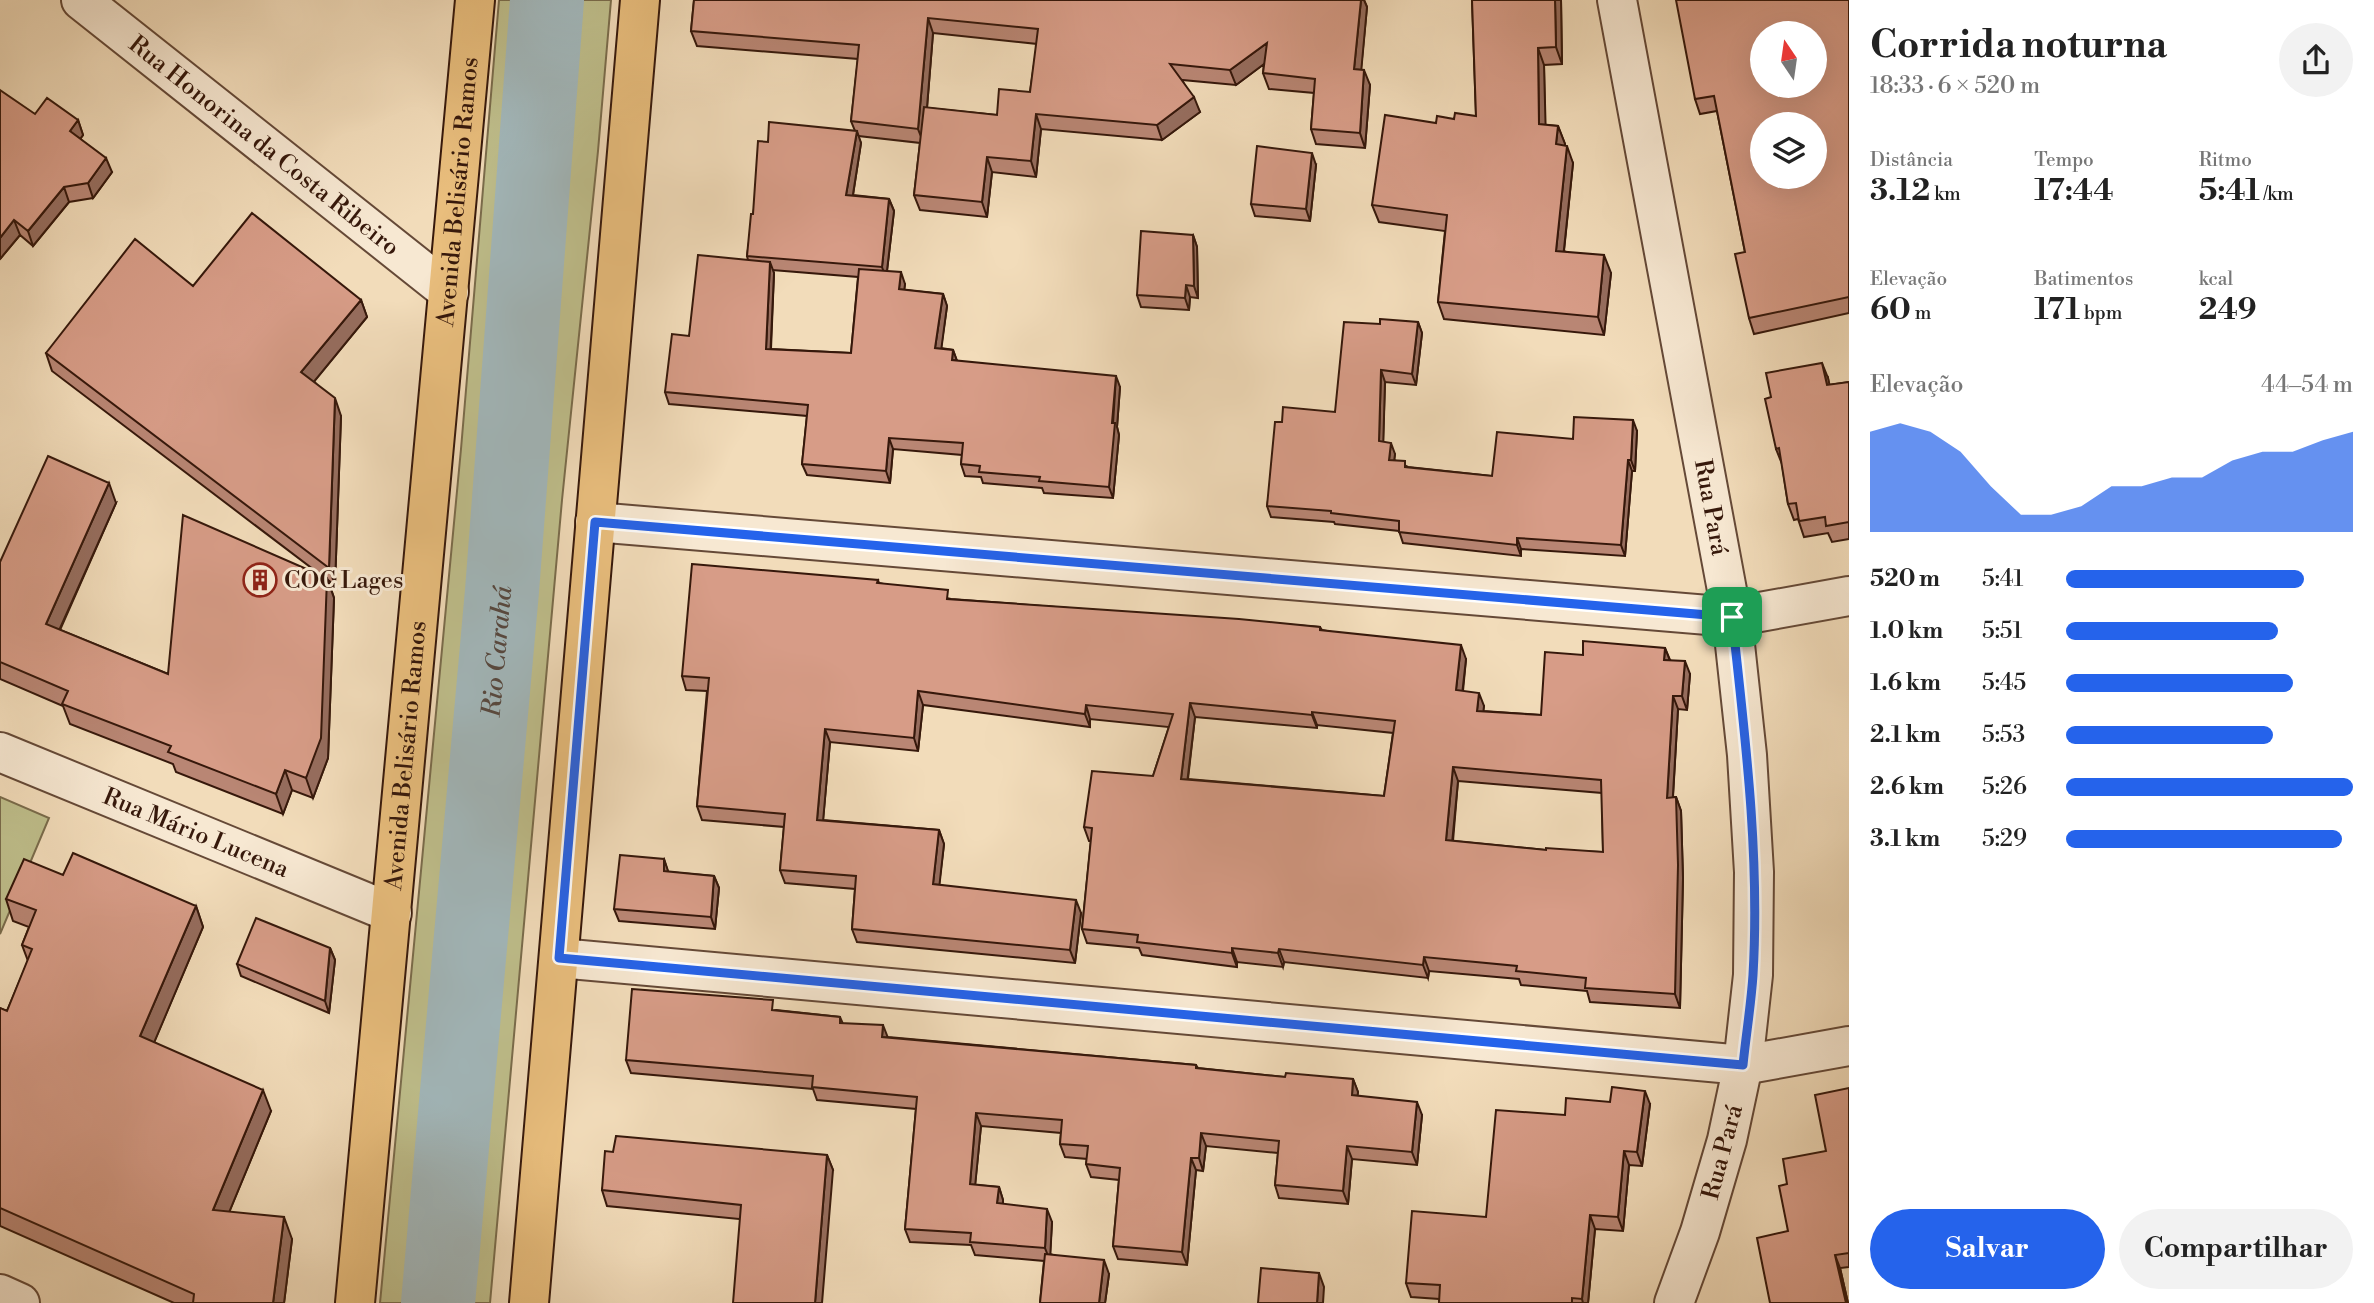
<!DOCTYPE html>
<html lang="pt">
<meta charset="utf-8">
<style>
:root{--surface:#fff;--page:#f2f2f2;--text:#222;--muted:#767676;--accent:#2563eb}
body{margin:0;font-family:"Libre Bodoni",serif;background:var(--page);color:var(--text);height:100vh;display:flex;flex-direction:column;font-size:26px;white-space:nowrap}
*{box-sizing:border-box;margin:0}
p{font-size:23px;color:var(--muted)}
.icon{flex:none;width:38px;height:38px;fill:none;stroke:currentColor;stroke-width:2;stroke-linecap:round;stroke-linejoin:round}
.map{position:relative;flex:1;overflow:hidden}
.details{display:flex;flex-direction:column;background:var(--surface);width:525px}
.details>*{flex:none}
.needle{width:46px;rotate:347deg}
.fabs{position:absolute;left:1750px;top:21px;display:grid;gap:14px}
.fabs a{display:grid;place-items:center;width:77px;height:77px;border-radius:50%;background:var(--surface);box-shadow:0 7px 28px #0002;font-size:35px}
.pin{position:absolute;display:grid;place-items:center;width:60px;height:60px;color:#fff;margin:-30px;border-radius:14px;box-shadow:0 4px 10px #0006}
.round{display:grid;place-items:center;flex:none;width:74px;height:74px;border-radius:37px;background:var(--page)}
.headline{display:flex;align-items:center;justify-content:space-between;height:119px;padding:0 21px}
h1{font-size:38px;font-weight:700;line-height:52px}
.metrics{display:grid;grid-template-columns:repeat(3,1fr);gap:10px;height:119px;padding:7px 21px}
.metrics div{display:grid;align-content:center}
.metrics b{font-size:30px;font-weight:700}
.metrics small{font-size:19px;font-weight:400}
.metrics p{font-size:19px}
.chart{height:196px;padding:14px 21px}
.chart p{display:flex;justify-content:space-between}
.chart svg{width:100%;height:126px;margin-top:7px;fill:var(--accent);opacity:.7}
.action{display:flex;gap:14px;margin-top:auto;padding:14px 21px}
.action a{flex:1;height:80px;border-radius:42px;background:var(--accent);color:#fff;font-size:28px;font-weight:700;line-height:80px;text-align:center}
.action a+a{background:var(--page);color:var(--text)}
ul{padding:0 21px;list-style:none;font-size:23px}
li{display:grid;grid-template-columns:112px 84px 1fr;align-items:center;height:52px}
li i{height:18px;border-radius:9px;background:var(--accent)}
main{display:flex;flex:1;min-height:0}
.map>svg:first-child{display:block}
</style>
<main>
<div class="map">
<svg width="1849" height="1303" viewBox="0 0 1849 1303">
<rect width="100%" height="100%" fill="#f2dcba"/>
<filter id="stains"><feTurbulence type="fractalNoise" baseFrequency=".00286" numOctaves="4"/><feColorMatrix values="0 0 0 0 .2 0 0 0 0 .09 0 0 0 0 .02 0 0 0 .5 -.17"/></filter>
<radialGradient id="worn" r=".72"><stop offset=".6" stop-color="#630" stop-opacity="0"/><stop offset="1" stop-color="#630" stop-opacity=".3"/></radialGradient>
<path fill="#bfbf8c" stroke="#7a6c4c" stroke-width="2" d="M 499,0 L 611,0 L 598,151 L 562,500 L 490,1303 L 380,1303 L 461,449 Z
M 0,797 L 49,818 L 0,934 Z"/>
<g fill="none" stroke-linecap="round" stroke-linejoin="round">
<path stroke="#a2b8bc" stroke-width="74" id="s1" d="M 438,1303 L 502,591 L 547,0"/>
<defs>
<g id="minor">
<path id="s2" d="M 81,0 L 449,292"/>
<path id="s3" d="M 1617,0 L 1732,617 L 1747,755 L 1754,872 L 1753,975 L 1743,1065 L 1727,1140 L 1700,1232 L 1674,1303"/>
<path d="M 595,522 L 1732,617 L 1849,596"/>
<path id="s4" d="M 0,752 L 392,913"/>
<path d="M 559,958 L 1743,1065 L 1849,1046"/>
<path d="M 0,1294 L 20,1303"/>
</g>
<g id="major">
<path id="s5" d="M 355,1303 L 475,0"/>
<path d="M 529,1303 L 640,0"/>
</g>
</defs>
<use href="#minor" stroke="#654937" stroke-width="42"/>
<use href="#major" stroke="#36180b" stroke-width="42"/>
<use href="#minor" stroke="#f7e8d2" stroke-width="38"/>
<use href="#major" stroke="#e9be7d" stroke-width="38"/>
</g>
<path fill="#b98674" stroke="#36180b" stroke-width="2" fill-rule="evenodd" d="M 694,0 L 1364,0 L 1367,7 L 1361,69 L 1370,85 L 1365,148 L 1316,144 L 1311,129 L 1314,93 L 1269,89 L 1263,73 L 1264,64 L 1236,85 L 1182,80 L 1200,112 L 1162,140 L 1041,129 L 1036,177 L 992,172 L 987,217 L 920,210 L 914,195 L 920,143 L 858,136 L 861,143 L 853,195 L 889,199 L 894,211 L 887,271 L 905,284 L 904,290 L 943,294 L 947,306 L 941,348 L 953,350 L 957,361 L 1120,387 L 1117,427 L 1119,435 L 1113,498 L 1044,493 L 1042,488 L 983,483 L 981,477 L 965,476 L 961,464 L 962,455 L 893,449 L 890,483 L 807,475 L 802,464 L 807,416 L 669,404 L 665,392 L 689,336 L 748,260 L 747,256 L 753,214 L 768,142 L 855,131 L 851,121 L 858,59 L 697,46 L 691,31 ZM 933,33 L 1037,44 L 1030,92 L 997,115 L 927,108 ZM 772,270 L 858,277 L 851,353 L 771,349 L 774,273 Z
M 1472,0 L 1561,0 L 1562,64 L 1544,65 L 1545,125 L 1558,126 L 1565,144 L 1564,146 L 1573,163 L 1564,251 L 1611,273 L 1604,335 L 1444,319 L 1438,302 L 1445,231 L 1379,222 L 1372,205 L 1436,123 L 1476,116 Z
M 1849,0 L 1849,313 L 1754,334 L 1749,318 L 1745,252 L 1717,111 L 1700,114 L 1695,99 Z
M 35,114 L 78,120 L 83,135 L 80,139 L 112,172 L 93,198 L 69,202 L 33,246 L 20,235 L 0,259 Z
M 1316,165 L 1310,221 L 1255,216 L 1251,204 Z
M 1193,235 L 1197,247 L 1198,298 L 1190,297 L 1189,310 L 1141,307 L 1137,295 Z
M 193,286 L 361,300 L 367,317 L 314,381 L 341,416 L 335,585 L 328,580 L 334,598 L 328,758 L 313,798 L 292,790 L 283,814 L 176,772 L 173,764 L 70,724 L 63,706 L 0,679 L 0,562 L 116,503 L 60,630 L 168,674 L 322,576 L 52,371 L 46,353 Z
M 1418,322 L 1422,333 L 1416,385 L 1385,382 L 1383,442 L 1395,454 L 1394,460 L 1408,467 L 1492,476 L 1573,439 L 1637,431 L 1635,471 L 1632,471 L 1625,556 L 1521,549 L 1521,556 L 1403,543 L 1399,531 L 1335,524 L 1334,522 L 1271,517 L 1267,506 L 1282,422 L 1335,412 L 1380,324 Z
M 1828,378 L 1829,385 L 1849,382 L 1849,539 L 1832,542 L 1828,533 L 1804,537 L 1798,519 L 1794,520 L 1788,504 L 1782,464 L 1776,449 Z
M 878,580 L 879,583 L 951,599 L 1320,627 L 1322,630 L 1466,659 L 1463,691 L 1484,706 L 1483,711 L 1541,715 L 1583,655 L 1665,648 L 1670,660 L 1690,674 L 1687,710 L 1678,709 L 1673,797 L 1676,797 L 1681,811 L 1683,878 L 1680,1008 L 1590,1002 L 1587,991 L 1521,985 L 1519,979 L 1429,971 L 1428,978 L 1284,962 L 1283,967 L 1237,962 L 1237,967 L 1142,955 L 1139,948 L 1087,943 L 1082,929 L 1091,841 L 1089,841 L 1084,827 L 1153,776 L 1169,727 L 1090,719 L 1090,727 L 923,705 L 918,751 L 830,742 L 823,820 L 939,830 L 944,844 L 939,885 L 1081,913 L 1075,963 L 857,942 L 852,929 L 855,889 L 785,883 L 780,870 L 784,827 L 702,820 L 697,806 L 707,691 L 686,690 L 682,676 ZM 1195,717 L 1317,728 L 1317,725 L 1393,733 L 1384,796 L 1188,779 ZM 1458,781 L 1602,793 L 1603,852 L 1546,850 L 1453,841 Z
M 664,859 L 668,872 L 714,876 L 719,888 L 715,929 L 619,921 L 614,909 Z
M 63,875 L 196,906 L 203,927 L 154,1042 L 271,1111 L 229,1212 L 292,1239 L 284,1303 L 174,1303 L 0,1226 L 0,1008 L 7,1011 L 28,961 L 22,945 L 29,927 L 13,921 L 6,899 Z
M 330,948 L 335,960 L 329,1013 L 241,976 L 237,964 Z
M 776,1010 L 840,1017 L 843,1024 L 888,1037 L 1196,1065 L 1198,1068 L 1285,1077 L 1353,1079 L 1358,1092 L 1357,1096 L 1422,1115 L 1417,1165 L 1352,1159 L 1348,1204 L 1279,1198 L 1275,1185 L 1278,1153 L 1206,1146 L 1203,1171 L 1196,1170 L 1187,1265 L 1118,1259 L 1113,1246 L 1119,1180 L 1091,1177 L 1086,1164 L 1087,1159 L 1065,1157 L 1060,1144 L 1061,1133 L 981,1126 L 975,1185 L 999,1187 L 1003,1200 L 1003,1204 L 1052,1222 L 1050,1254 L 1109,1274 L 1105,1303 L 1040,1303 L 1044,1261 L 975,1255 L 971,1245 L 910,1242 L 905,1229 L 916,1109 L 817,1100 L 813,1089 L 631,1073 L 626,1060 Z
M 1849,1088 L 1849,1267 L 1840,1268 L 1848,1303 L 1770,1303 L 1788,1231 L 1787,1184 L 1826,1151 Z
M 1610,1102 L 1650,1104 L 1642,1166 L 1629,1165 L 1623,1231 L 1595,1229 L 1588,1303 L 1439,1303 L 1439,1299 L 1411,1297 L 1406,1283 L 1486,1217 L 1565,1115 Z
M 613,1152 L 827,1155 L 833,1170 L 739,1219 L 607,1206 L 602,1190 Z"/>
<path fill="#966d5e" stroke="#36180b" stroke-width="2" d="M 1361,0 L 1364,0 L 1367,7 L 1360,84 L 1354,69 Z
M 1555,0 L 1561,0 L 1562,64 L 1556,47 Z
M 928,18 L 933,33 L 924,144 L 918,129 Z
M 1267,43 L 1272,58 L 1236,85 L 1230,70 Z
M 1538,48 L 1544,65 L 1546,141 L 1539,124 Z
M 1364,70 L 1370,85 L 1365,148 L 1360,133 Z
M 1194,97 L 1200,112 L 1162,140 L 1157,125 Z
M 1036,114 L 1041,129 L 1036,177 L 1031,161 Z
M 78,120 L 83,135 L 75,146 L 70,131 Z
M 1558,126 L 1565,144 L 1562,162 L 1556,144 Z
M 857,131 L 861,143 L 851,207 L 846,195 Z
M 1567,146 L 1573,163 L 1562,268 L 1556,251 Z
M 1312,153 L 1316,165 L 1310,221 L 1306,209 Z
M 987,157 L 992,172 L 987,217 L 982,202 Z
M 106,158 L 112,172 L 93,198 L 88,183 Z
M 64,187 L 69,202 L 33,246 L 28,231 Z
M 889,199 L 894,211 L 886,279 L 882,267 Z
M 14,220 L 20,235 L 0,259 L 0,238 Z
M 1193,235 L 1197,247 L 1198,298 L 1194,286 Z
M 1604,255 L 1611,273 L 1604,335 L 1598,317 Z
M 770,262 L 774,273 L 770,361 L 766,349 Z
M 901,272 L 905,284 L 903,301 L 899,289 Z
M 1186,285 L 1190,297 L 1189,310 L 1185,298 Z
M 943,294 L 947,306 L 940,359 L 935,348 Z
M 361,300 L 367,317 L 308,389 L 301,372 Z
M 1418,322 L 1422,333 L 1416,385 L 1412,374 Z
M 953,350 L 957,361 L 952,360 Z
M 1822,363 L 1828,378 L 1833,400 L 1827,385 Z
M 1381,370 L 1385,382 L 1383,452 L 1379,441 Z
M 1116,376 L 1120,387 L 1117,427 L 1119,435 L 1113,498 L 1109,487 Z
M 335,398 L 341,416 L 335,585 L 329,568 Z
M 1633,420 L 1637,431 L 1635,471 L 1631,460 Z
M 889,438 L 893,449 L 890,483 L 886,471 Z
M 1391,443 L 1395,454 L 1393,471 L 1389,460 Z
M 1628,460 L 1632,471 L 1625,556 L 1621,545 Z
M 109,483 L 116,503 L 53,644 L 46,624 Z
M 1517,538 L 1521,549 L 1521,556 L 1517,545 Z
M 327,578 L 334,598 L 328,758 L 313,798 L 306,778 Z
M 1461,645 L 1466,659 L 1461,704 L 1456,690 Z
M 1665,648 L 1670,661 L 1664,660 Z
M 1685,661 L 1690,674 L 1687,710 L 1682,696 Z
M 918,691 L 923,705 L 918,751 L 914,738 Z
M 1479,693 L 1484,706 L 1482,724 L 1477,711 Z
M 1673,696 L 1678,709 L 1672,811 L 1667,798 Z
M 1190,703 L 1195,717 L 1186,792 L 1181,779 Z
M 1086,705 L 1090,719 L 1090,727 L 1085,714 Z
M 1312,712 L 1317,725 L 1317,728 L 1312,715 Z
M 825,729 L 830,742 L 822,833 L 817,820 Z
M 1453,767 L 1458,781 L 1451,854 L 1446,840 Z
M 285,770 L 292,790 L 283,814 L 276,794 Z
M 1676,797 L 1681,811 L 1683,878 L 1680,1008 L 1675,994 Z
M 939,830 L 944,844 L 938,898 L 933,884 Z
M 664,859 L 668,871 L 668,883 L 664,871 Z
M 714,876 L 719,888 L 715,929 L 711,917 Z
M 1076,900 L 1081,913 L 1075,963 L 1070,950 Z
M 196,906 L 203,927 L 148,1057 L 140,1036 Z
M 330,948 L 335,960 L 329,1013 L 325,1001 Z
M 1232,948 L 1237,962 L 1237,967 L 1232,953 Z
M 1279,949 L 1284,962 L 1283,967 L 1278,953 Z
M 1424,957 L 1429,971 L 1428,978 L 1423,965 Z
M 883,1025 L 888,1038 L 882,1037 Z
M 1353,1079 L 1358,1092 L 1356,1108 L 1352,1095 Z
M 263,1090 L 271,1111 L 221,1232 L 213,1210 Z
M 1645,1091 L 1650,1104 L 1642,1166 L 1637,1152 Z
M 1417,1102 L 1422,1115 L 1417,1165 L 1412,1152 Z
M 976,1113 L 981,1126 L 974,1197 L 970,1184 Z
M 1201,1133 L 1206,1146 L 1203,1171 L 1199,1158 Z
M 1347,1146 L 1352,1159 L 1348,1204 L 1343,1191 Z
M 1624,1151 L 1629,1165 L 1623,1231 L 1618,1217 Z
M 827,1155 L 833,1170 L 822,1303 L 815,1303 Z
M 1191,1158 L 1196,1170 L 1187,1265 L 1182,1252 Z
M 999,1187 L 1003,1200 L 1002,1216 L 997,1203 Z
M 1047,1209 L 1052,1222 L 1050,1261 L 1045,1248 Z
M 1590,1215 L 1595,1229 L 1588,1303 L 1583,1303 L 1582,1299 Z
M 284,1217 L 292,1239 L 284,1303 L 273,1303 Z
M 1835,1255 L 1840,1268 L 1848,1303 L 1846,1303 Z
M 1104,1260 L 1109,1274 L 1105,1303 L 1099,1303 Z
M 1319,1273 L 1324,1287 L 1323,1303 L 1317,1303 Z"/>
<path fill="#d79c87" stroke="#36180b" stroke-width="2" fill-rule="evenodd" d="M 694,0 L 1361,0 L 1354,69 L 1364,70 L 1360,133 L 1311,129 L 1315,79 L 1263,73 L 1267,43 L 1230,70 L 1170,64 L 1194,97 L 1157,125 L 1036,114 L 1031,161 L 987,157 L 982,202 L 914,195 L 924,107 L 997,115 L 999,89 L 1030,92 L 1038,29 L 928,18 L 918,129 L 851,121 L 859,45 L 691,31 Z
M 1472,0 L 1555,0 L 1556,47 L 1538,48 L 1539,124 L 1558,126 L 1556,144 L 1567,146 L 1556,251 L 1604,255 L 1598,317 L 1438,302 L 1447,215 L 1372,205 L 1385,115 L 1436,123 L 1437,116 L 1454,119 L 1455,113 L 1476,116 Z
M 1676,0 L 1849,0 L 1849,297 L 1749,318 L 1735,254 L 1745,252 L 1714,96 L 1695,99 ZM 1762,33 L 1815,33 L 1815,86 L 1762,86 ZM 1762,124 L 1815,124 L 1815,177 L 1762,177 Z
M 0,90 L 35,114 L 47,98 L 78,120 L 70,131 L 106,158 L 88,183 L 64,187 L 28,231 L 14,220 L 0,238 Z
M 769,122 L 857,131 L 846,195 L 889,199 L 882,267 L 747,256 L 751,214 L 753,214 L 758,141 L 768,142 Z
M 1257,146 L 1312,153 L 1306,209 L 1251,204 Z
M 252,213 L 361,300 L 301,372 L 335,398 L 329,568 L 46,353 L 135,239 L 193,286 Z
M 1141,231 L 1193,235 L 1194,286 L 1186,285 L 1185,298 L 1137,295 Z
M 698,255 L 770,262 L 766,349 L 851,353 L 859,269 L 901,272 L 899,289 L 943,294 L 935,348 L 953,350 L 952,360 L 1116,376 L 1112,423 L 1115,423 L 1109,487 L 1039,481 L 1040,477 L 979,472 L 980,466 L 961,464 L 963,443 L 889,438 L 886,471 L 802,464 L 808,405 L 665,392 L 672,334 L 689,336 Z
M 1380,319 L 1418,322 L 1412,374 L 1381,370 L 1379,441 L 1391,443 L 1389,460 L 1405,461 L 1405,467 L 1492,476 L 1497,432 L 1573,439 L 1574,417 L 1633,420 L 1631,460 L 1628,460 L 1621,545 L 1517,538 L 1517,545 L 1399,532 L 1399,521 L 1331,513 L 1331,511 L 1267,506 L 1275,422 L 1282,422 L 1283,407 L 1335,412 L 1344,322 L 1380,324 Z
M 1822,363 L 1827,385 L 1849,382 L 1849,522 L 1826,526 L 1825,517 L 1799,521 L 1796,503 L 1788,504 L 1779,448 L 1776,449 L 1765,399 L 1771,397 L 1766,373 Z
M 48,456 L 109,483 L 46,624 L 168,674 L 183,515 L 327,578 L 321,738 L 306,778 L 285,770 L 276,794 L 168,752 L 171,746 L 62,704 L 68,691 L 0,662 L 0,562 Z
M 692,564 L 878,580 L 877,583 L 948,590 L 947,599 L 1239,619 L 1320,627 L 1320,630 L 1461,645 L 1456,690 L 1479,693 L 1477,711 L 1541,715 L 1545,652 L 1583,655 L 1583,641 L 1665,648 L 1664,660 L 1685,661 L 1682,696 L 1673,696 L 1667,798 L 1676,797 L 1678,865 L 1675,994 L 1585,988 L 1586,978 L 1516,971 L 1517,966 L 1424,957 L 1423,965 L 1279,949 L 1278,953 L 1232,948 L 1232,953 L 1137,942 L 1138,935 L 1082,929 L 1092,828 L 1084,827 L 1092,771 L 1153,776 L 1173,714 L 1086,705 L 1085,714 L 918,691 L 914,738 L 825,729 L 817,820 L 939,830 L 933,884 L 1076,900 L 1070,950 L 852,929 L 856,876 L 780,870 L 785,814 L 697,806 L 709,678 L 682,676 ZM 1190,703 L 1312,715 L 1312,712 L 1395,721 L 1384,796 L 1181,779 ZM 1453,767 L 1601,780 L 1603,852 L 1546,848 L 1546,850 L 1446,840 Z
M 73,853 L 196,906 L 140,1036 L 263,1090 L 213,1210 L 284,1217 L 273,1303 L 193,1303 L 194,1294 L 0,1208 L 0,1008 L 7,1011 L 32,949 L 22,945 L 36,910 L 6,899 L 24,859 L 63,875 Z
M 620,855 L 664,859 L 664,871 L 714,876 L 711,917 L 614,909 Z
M 256,918 L 330,948 L 325,1001 L 237,964 Z
M 632,989 L 773,1000 L 772,1010 L 840,1017 L 840,1023 L 883,1025 L 882,1037 L 1196,1065 L 1196,1068 L 1285,1077 L 1286,1073 L 1353,1079 L 1352,1095 L 1417,1102 L 1412,1152 L 1347,1146 L 1343,1191 L 1275,1185 L 1279,1141 L 1201,1133 L 1199,1158 L 1191,1158 L 1182,1252 L 1113,1246 L 1120,1168 L 1086,1164 L 1088,1146 L 1060,1144 L 1062,1120 L 976,1113 L 970,1184 L 999,1187 L 997,1203 L 1047,1209 L 1045,1248 L 970,1242 L 971,1233 L 905,1229 L 917,1097 L 812,1087 L 813,1076 L 626,1060 Z
M 1612,1087 L 1645,1091 L 1637,1152 L 1624,1151 L 1618,1217 L 1590,1215 L 1582,1299 L 1572,1298 L 1572,1303 L 1439,1303 L 1440,1285 L 1406,1283 L 1412,1211 L 1486,1217 L 1496,1110 L 1565,1115 L 1566,1098 L 1610,1102 Z
M 1849,1088 L 1849,1253 L 1835,1255 L 1846,1303 L 1770,1303 L 1757,1238 L 1788,1231 L 1779,1186 L 1787,1184 L 1783,1159 L 1826,1151 L 1815,1095 Z
M 616,1136 L 827,1155 L 815,1303 L 733,1303 L 741,1205 L 602,1190 L 605,1151 L 613,1152 Z
M 1045,1254 L 1104,1260 L 1099,1303 L 1040,1303 Z
M 1261,1268 L 1319,1273 L 1317,1303 L 1258,1303 Z"/>
<g fill="none" stroke-linecap="round" stroke-linejoin="round">
<defs>
<path id="route" d="M 595,522 L 1732,617 C 1745,736 1760,855 1753,975 C 1751,1005 1746,1035 1743,1065 L 559,958 Z"/>
</defs>
<use href="#route" stroke="#fff" stroke-width="14"/>
<use href="#route" stroke="#2563eb" stroke-width="9"/>
</g>
<defs>
<symbol id="building-ring" viewBox="-11 -11 22 22"><circle r="9.5" fill="#f7e8d2" stroke="#8f2418" stroke-width="1.5"/><path d="M-4-6H4V6H1V3H-1V6H-4ZM-2.5-4.3h1.7v1.8h-1.7ZM.8-4.3h1.7v1.8H.8ZM-2.5-1h1.7V.8h-1.7ZM.8-1h1.7V.8H.8Z" fill="#8f2418"/></symbol>
</defs>
<g fill-rule="evenodd">
<use href="#building-ring" x="241" y="561" width="38" height="38"/>
</g>
<g text-anchor="middle" stroke-width="6" stroke-linejoin="round" paint-order="stroke">
<g font-size="24" fill="#36180b" stroke="#f7e8d2">
<text dy="8" stroke="none"><textPath href="#s2" startOffset="234">Rua Honorina da Costa Ribeiro</textPath></text>
<text dy="8" stroke="none"><textPath href="#s5" startOffset="1116">Avenida Belisário Ramos</textPath></text>
<text dy="8" stroke="none"><textPath href="#s3" startOffset="516">Rua Pará</textPath></text>
<text dy="8" stroke="none"><textPath href="#s5" startOffset="550">Avenida Belisário Ramos</textPath></text>
<text dy="8" stroke="none"><textPath href="#s4" startOffset="212">Rua Mário Lucena</textPath></text>
<text transform="translate(1722 1152) rotate(-75)" y="8">Rua Pará</text>
</g>
<g font-size="24" fill="#36180b" stroke="#f7e8d2" text-anchor="start">
<text x="284" y="588">COC Lages</text>
</g>
<g font-size="26" font-style="italic" fill="#564840" stroke="#f7e8d2">
<text dy="9" stroke="none"><textPath href="#s1" startOffset="654">Rio Carahá</textPath></text>
</g>
</g>
<rect width="100%" height="100%" filter="url(#stains)"/>
<rect width="100%" height="100%" fill="url(#worn)"/>
</svg>
<div class="fabs">
<a><svg class="needle" viewBox="-14 -14 28 28"><path d="M0-13l5 13h-10z" fill="#e53935"/><path d="M0 13l5-13h-10z" fill="#767676"/></svg></a>
<a><svg class="icon" aria-label="layers" viewBox="0 0 24 24"><path d="M12 4l9 5-9 5-9-5zM3 14l9 5 9-5"/></svg></a>
</div>
<div class="pin" style="left:1732px;top:617px;background:#1e9e55"><svg class="icon" aria-label="arrive" viewBox="0 0 24 24"><path d="M6 21V4h12l-3 4 3 4H6"/></svg></div>
</div>
<section class="details">
<div class="headline"><div><h1>Corrida noturna</h1><p>18:33 · 6 × 520 m</p></div><a class="round"><svg class="icon" aria-label="share" viewBox="0 0 24 24"><path d="M12 15V3M7 8l5-5 5 5M5 13v7h14v-7"/></svg></a></div>
<div class="metrics">
<div><p>Distância</p><b>3.12<small> km</small></b></div>
<div><p>Tempo</p><b>17:44</b></div>
<div><p>Ritmo</p><b>5:41<small> /km</small></b></div>
</div>
<div class="metrics">
<div><p>Elevação</p><b>60<small> m</small></b></div>
<div><p>Batimentos</p><b>171<small> bpm</small></b></div>
<div><p>kcal</p><b>249</b></div>
</div>
<div class="chart"><p><span>Elevação</span>44–54 m</p>
<svg viewBox="0 0 160 44" preserveAspectRatio="none"><path d="M0 44V9L10 6L20 9L30 16L40 28L50 38L60 38L70 35L80 28L90 28L100 25L110 25L120 19L130 16L140 16L150 12L160 9V44z"/></svg>
</div>
<ul>
<li><b>520 m</b>5:41<i style="width:83%"></i></li>
<li><b>1.0 km</b>5:51<i style="width:74%"></i></li>
<li><b>1.6 km</b>5:45<i style="width:79%"></i></li>
<li><b>2.1 km</b>5:53<i style="width:72%"></i></li>
<li><b>2.6 km</b>5:26<i style="width:100%"></i></li>
<li><b>3.1 km</b>5:29<i style="width:96%"></i></li>
</ul>
<div class="action"><a>Salvar</a><a>Compartilhar</a></div>
</section>
</main>
